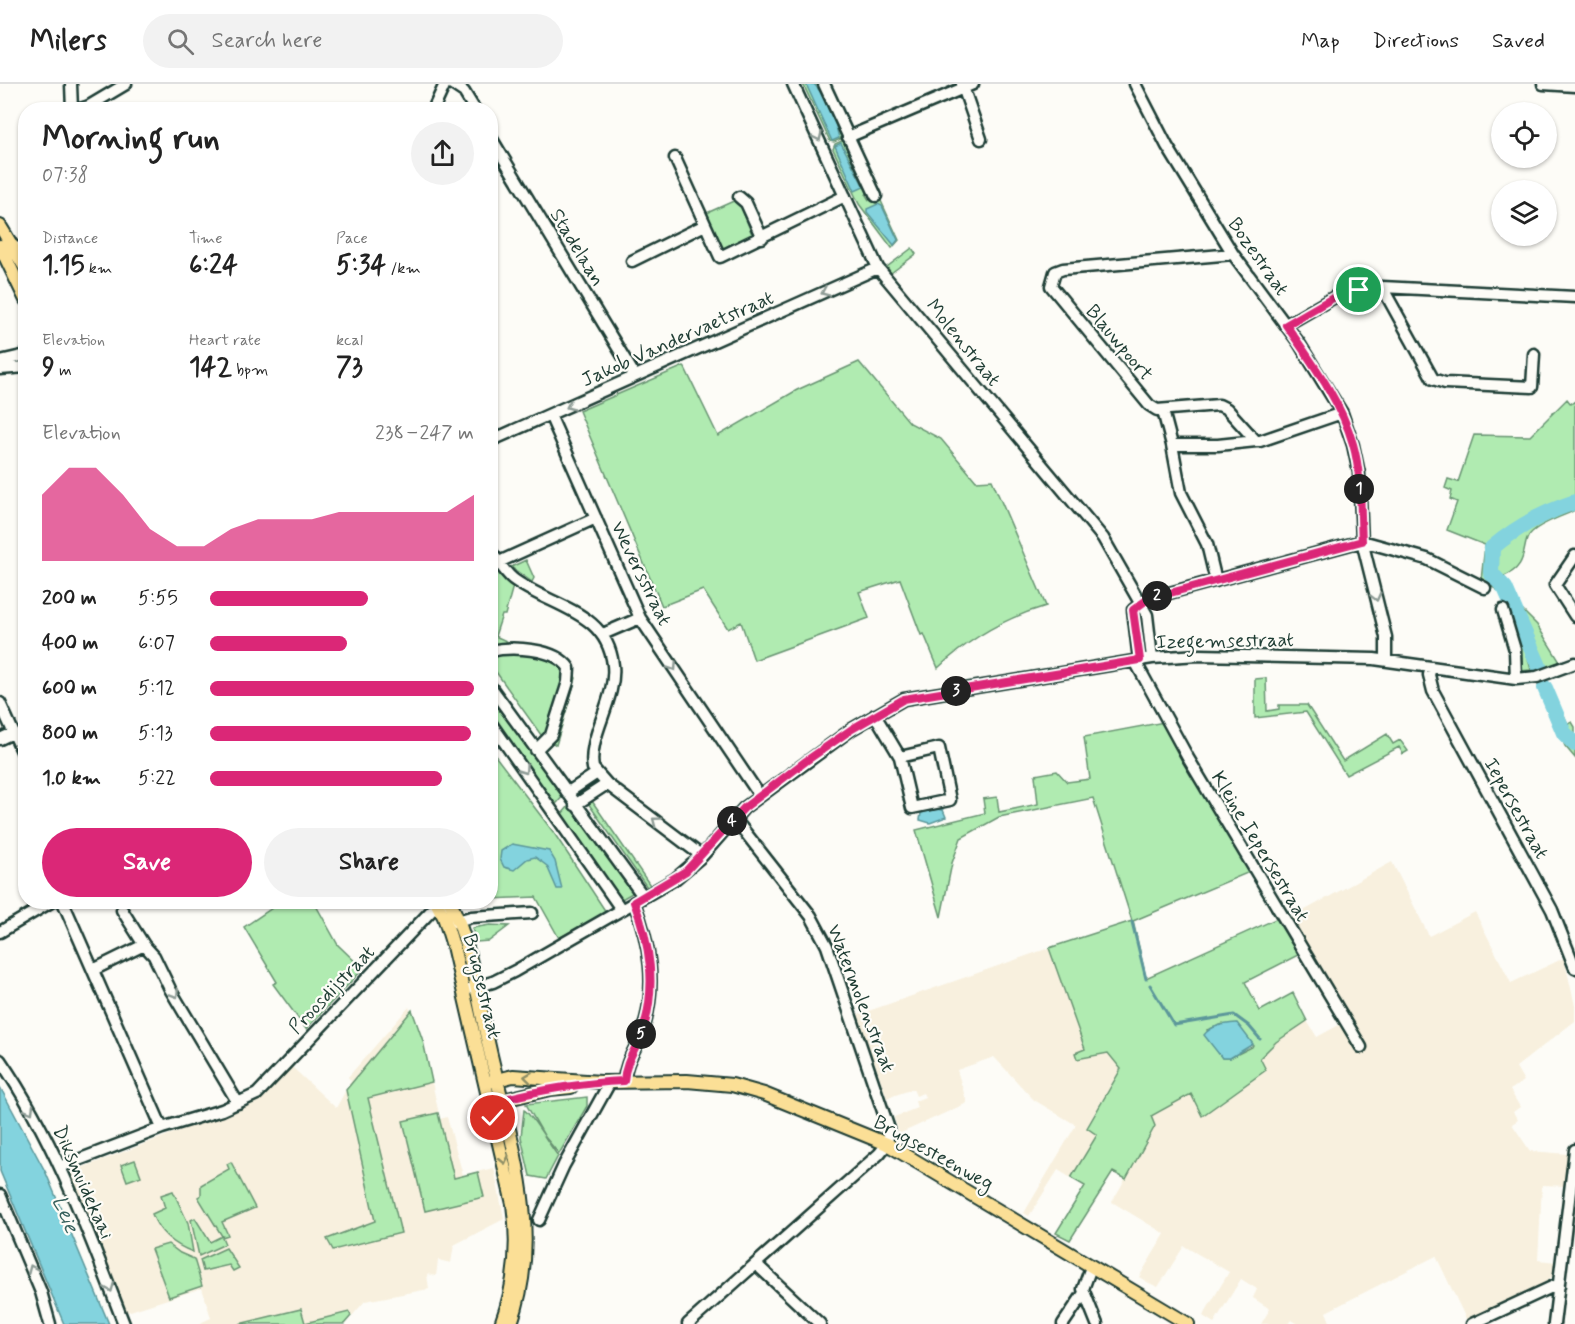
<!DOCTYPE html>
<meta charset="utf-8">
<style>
:root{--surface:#fff;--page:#f2f2f2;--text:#222;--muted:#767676;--line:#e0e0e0;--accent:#db2777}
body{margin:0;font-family:Mynerve,sans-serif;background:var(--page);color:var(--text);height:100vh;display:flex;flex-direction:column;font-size:22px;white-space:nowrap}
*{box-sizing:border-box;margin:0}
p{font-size:20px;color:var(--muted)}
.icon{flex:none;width:33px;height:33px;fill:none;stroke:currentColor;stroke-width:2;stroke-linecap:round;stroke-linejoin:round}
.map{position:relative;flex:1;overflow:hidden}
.panel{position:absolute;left:18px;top:18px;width:480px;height:807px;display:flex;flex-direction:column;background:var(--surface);border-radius:24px;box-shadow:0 2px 4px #0004}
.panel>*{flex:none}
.controls{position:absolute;left:1491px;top:18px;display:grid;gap:12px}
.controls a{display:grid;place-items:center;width:66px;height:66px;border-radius:50%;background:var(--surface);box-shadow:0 2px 4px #0004;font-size:30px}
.pin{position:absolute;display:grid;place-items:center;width:51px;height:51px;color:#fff;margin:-26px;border:3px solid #fff;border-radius:50%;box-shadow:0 2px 6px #0007}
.km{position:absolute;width:30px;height:30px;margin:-15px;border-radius:50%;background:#222;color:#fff;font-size:16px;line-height:30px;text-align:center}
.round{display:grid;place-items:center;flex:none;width:63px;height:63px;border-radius:32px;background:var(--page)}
.overview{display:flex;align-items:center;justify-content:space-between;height:102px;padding:0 24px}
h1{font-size:33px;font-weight:800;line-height:45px}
.figures{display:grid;grid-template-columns:repeat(3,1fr);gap:9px;height:102px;padding:6px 24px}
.figures div{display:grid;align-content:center}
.figures b{font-size:26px;font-weight:800}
.figures small{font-size:16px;font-weight:400}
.figures p{font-size:16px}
.chart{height:168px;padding:12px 24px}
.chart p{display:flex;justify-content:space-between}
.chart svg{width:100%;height:108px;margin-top:6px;fill:var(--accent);opacity:.7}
.cta{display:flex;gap:12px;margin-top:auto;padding:12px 24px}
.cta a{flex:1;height:69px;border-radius:36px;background:var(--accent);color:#fff;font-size:24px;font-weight:800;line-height:69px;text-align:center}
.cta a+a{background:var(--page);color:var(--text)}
ul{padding:0 24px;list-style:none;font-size:20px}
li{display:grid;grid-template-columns:96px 72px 1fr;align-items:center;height:45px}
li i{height:15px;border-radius:8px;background:var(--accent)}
header{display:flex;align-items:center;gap:36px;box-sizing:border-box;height:84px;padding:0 30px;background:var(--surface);border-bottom:2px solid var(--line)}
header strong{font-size:28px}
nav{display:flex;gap:33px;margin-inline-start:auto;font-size:21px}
.search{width:420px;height:54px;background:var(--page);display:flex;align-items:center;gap:15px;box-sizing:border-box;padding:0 21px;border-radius:33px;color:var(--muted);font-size:22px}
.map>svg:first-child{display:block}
</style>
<header>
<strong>Milers</strong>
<div class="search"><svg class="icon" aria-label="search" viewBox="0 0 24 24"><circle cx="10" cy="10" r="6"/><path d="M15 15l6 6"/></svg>Search here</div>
<nav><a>Map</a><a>Directions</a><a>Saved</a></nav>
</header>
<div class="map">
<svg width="1575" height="1240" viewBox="0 0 1575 1240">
<rect width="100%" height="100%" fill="#fdfcf7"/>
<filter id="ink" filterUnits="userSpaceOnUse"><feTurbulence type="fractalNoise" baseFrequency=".0167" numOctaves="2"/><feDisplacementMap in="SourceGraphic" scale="12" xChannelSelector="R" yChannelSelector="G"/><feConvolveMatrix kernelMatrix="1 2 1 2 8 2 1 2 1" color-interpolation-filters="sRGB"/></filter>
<g filter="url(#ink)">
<path fill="#f8f0de" d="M 1392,778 L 1429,852 L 1475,828 L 1511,899 L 1564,874 L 1575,922 L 1575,937 L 1516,983 L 1524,997 L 1510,1006 L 1520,1023 L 1513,1028 L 1518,1036 L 1512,1040 L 1530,1067 L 1568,1070 L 1566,1102 L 1542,1101 L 1538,1176 L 1557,1178 L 1556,1187 L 1548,1197 L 1467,1237 L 1436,1172 L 1326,1228 L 1331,1240 L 1297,1240 L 1291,1236 L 1288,1240 L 1261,1240 L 1270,1225 L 1253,1214 L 1257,1205 L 1241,1195 L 1214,1239 L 1203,1232 L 1229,1188 L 1184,1162 L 1158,1203 L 1149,1199 L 1139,1193 L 1165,1150 L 1112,1118 L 1155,1043 L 1150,1032 L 1191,1010 L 1202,1031 L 1265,986 L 1259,974 L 1276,958 L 1307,937 L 1317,953 L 1348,936 L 1287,836 Z
M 1049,864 L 1085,966 L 1077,975 L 1108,969 L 1121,985 L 1087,1043 L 1097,1051 L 1071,1094 L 1058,1086 L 1029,1132 L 1024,1129 L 1076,1041 L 1034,1016 L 994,973 L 957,986 L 967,1019 L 899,1050 L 894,1033 L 917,1024 L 915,1017 L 925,1013 L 923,1009 L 916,1012 L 913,1005 L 887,1014 L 857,931 Z
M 409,923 L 423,957 L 440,1035 L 447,1033 L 463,1091 L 494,1084 L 504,1135 L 454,1161 L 451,1179 L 438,1176 L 436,1192 L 427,1190 L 429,1205 L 365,1217 L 345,1240 L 198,1240 L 211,1234 L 202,1204 L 124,1229 L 68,1089 L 245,1022 L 258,1016 L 292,983 L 336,1024 L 351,997 L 348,993 Z"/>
<path fill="#b0ebb1" stroke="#689472" stroke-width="1.5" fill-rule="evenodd" d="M 803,0 L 821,0 L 845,53 L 834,58 L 830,57 Z
M 846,55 L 869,106 L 866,111 L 869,116 L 876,119 L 881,117 L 899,156 L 892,164 L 859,120 L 833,65 L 835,60 Z
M 738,115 L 753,153 L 722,165 L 717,160 L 720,158 L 707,129 Z
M 912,164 L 916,170 L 891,189 L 887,183 Z
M 859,278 L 910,339 L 941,355 L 976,397 L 992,396 L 1046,522 C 1004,534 970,554 938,584 L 924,550 L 921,551 L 900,495 L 859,508 L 869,534 L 754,576 L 741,538 L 728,545 L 703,506 L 662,522 L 579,327 L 684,282 L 718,352 L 797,306 Z
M 1567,315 L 1571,320 L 1575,317 L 1575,413 C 1539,431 1455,452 1499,505 L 1497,506 L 1481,496 L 1485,461 L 1447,446 L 1457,418 L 1450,415 L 1452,407 L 1445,404 L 1448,395 L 1458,398 L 1474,351 L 1530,352 Z
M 1575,421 L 1575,426 C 1562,433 1543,438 1532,448 C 1519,459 1532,482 1502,493 L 1493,486 C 1492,482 1491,476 1492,472 C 1497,452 1556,427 1575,421 Z
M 490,473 L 499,488 L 513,502 L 505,531 L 502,531 L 495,552 L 572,586 L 576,594 L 556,661 L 541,651 L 491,581 Z
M 526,476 L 534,494 L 532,498 L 511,483 Z
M 1521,525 L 1537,541 L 1560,578 L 1546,583 Z
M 1511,530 L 1522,551 L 1531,586 L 1520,587 Z
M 1266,594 L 1267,627 L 1279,625 L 1279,621 L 1307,621 L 1343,677 L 1387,650 L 1393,660 L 1400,656 L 1408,667 L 1403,670 L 1399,663 L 1346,691 L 1306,628 L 1255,634 L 1255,595 Z
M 490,607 L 564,711 L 557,719 L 553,720 L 491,634 Z
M 1564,631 L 1568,640 L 1572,638 L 1575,643 L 1575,674 L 1565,662 L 1554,638 Z
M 1164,638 L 1252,787 L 1133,837 L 1146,894 L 1280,833 L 1300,870 L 1245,898 L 1260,927 L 1293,909 L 1307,937 L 1276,958 L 1260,974 L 1266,986 L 1202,1032 L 1191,1010 L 1151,1032 L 1155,1042 L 1126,1095 L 1113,1088 L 1070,1156 L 1056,1149 L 1085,1102 L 1071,1094 L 1097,1051 L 1087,1044 L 1121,985 L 1108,969 L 1077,975 L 1075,969 L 1085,965 L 1049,864 L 1132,837 L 1093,714 L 999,733 L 961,754 L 952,779 L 941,833 L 916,746 L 985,729 L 983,715 L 997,713 L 999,728 L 1038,720 L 1035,691 L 1057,687 L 1067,698 L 1090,695 L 1084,653 ZM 1223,940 L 1253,961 L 1252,963 L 1230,974 L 1222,974 L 1207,946 Z
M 490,665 L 554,749 L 606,828 L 559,854 L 536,813 L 491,815 Z
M 592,717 L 652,804 L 649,806 L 588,719 Z
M 568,723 L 572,723 L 634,808 L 620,816 L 561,731 Z
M 281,818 L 314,818 L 338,861 L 363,885 L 306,945 L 273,900 L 277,898 L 244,843 Z
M 490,841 L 509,842 L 489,857 L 476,858 L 472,844 Z
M 412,926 L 423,957 L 432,998 L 368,1014 L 401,1149 L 333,1166 L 327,1155 L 375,1137 L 346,1006 Z
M 587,1013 L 587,1022 L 559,1070 L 545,1053 L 526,1020 Z
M 524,1026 C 530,1028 550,1062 558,1072 L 546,1095 L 530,1092 L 521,1053 Z
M 438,1029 L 454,1094 L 478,1088 L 484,1113 L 425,1127 L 403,1037 Z
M 135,1076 L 141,1092 L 127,1097 L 121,1081 Z
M 231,1078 L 255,1124 L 222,1138 L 228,1151 L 222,1153 L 225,1160 L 199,1172 L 191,1136 L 195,1134 L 210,1158 L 222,1152 L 198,1113 L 201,1111 L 201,1101 L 229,1085 L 227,1080 Z
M 173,1107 L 188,1139 L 193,1168 C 174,1161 159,1149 152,1130 L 165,1124 L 161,1111 Z
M 168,1160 L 180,1169 L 194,1175 L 202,1202 L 169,1213 L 151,1165 Z
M 226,1164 L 239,1184 L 233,1187 L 229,1181 L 203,1187 L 200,1176 Z
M 301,1225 L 305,1239 L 349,1228 L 351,1232 L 344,1240 L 239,1240 Z"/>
<path fill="#83d3de" stroke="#5b979a" stroke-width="1.5" d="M 806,0 L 814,0 L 824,12 L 833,31 L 839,54 L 832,57 Z
M 841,59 L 864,103 L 855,107 L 835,62 Z
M 878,120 L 882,122 L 898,156 L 894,161 L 867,128 L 867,125 Z
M 936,725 L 943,726 L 946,733 L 930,739 L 920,736 L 921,729 Z
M 512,760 L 549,767 L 555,777 L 562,805 L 557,805 L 547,782 L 535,773 L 527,775 L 514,786 L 504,783 L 500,775 L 501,767 Z
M 1237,939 L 1253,960 L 1230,974 L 1222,974 L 1204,951 C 1211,941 1225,940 1237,939 Z
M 0,1003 L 46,1089 L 109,1240 L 64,1240 L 0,1087 Z"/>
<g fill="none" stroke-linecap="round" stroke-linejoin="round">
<path stroke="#5b979a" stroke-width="3" d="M 1132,838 L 1146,895
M 1150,901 L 1174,941 L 1234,931 L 1249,942 L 1260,955"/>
<path stroke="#83d3de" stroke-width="16" d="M 1539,582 L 1505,504 L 1491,489 L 1492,464 C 1515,444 1545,428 1575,418
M 1545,604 L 1564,649 L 1575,660"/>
<defs>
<path id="minor" d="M 71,0 L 72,26
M 452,0 L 464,8 L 475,26
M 793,0 L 878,184 L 1103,454 L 1147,531 L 1152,574
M 824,0 L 876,112
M 962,0 L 981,55
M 1135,0 L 1167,62 L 1233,170 L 1299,259 L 1342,329 L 1353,361 L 1359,389 L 1362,457 L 1386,553 L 1386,576
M 1543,0 L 1575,2
M 77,26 L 89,22 L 126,0
M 433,26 L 445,0
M 490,52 L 635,292
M 848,53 L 973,0
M 675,74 L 720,173 L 845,112
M 739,113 L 746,119 L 762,154
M 6,163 L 26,164
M 1233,170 L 1063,185 L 1055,188 L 1051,202 L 1149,321 L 1157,326 L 1219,321 L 1227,325 L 1256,357 L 1260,357 L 1342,329
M 632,177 L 705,141
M 1382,203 L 1433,295 L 1445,299 L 1532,303 L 1534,270
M 1286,241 L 1338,211 L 1382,203 L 1575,213
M 0,277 L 26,271
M 0,285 L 26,283
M 1163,327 L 1172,361 L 1218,361 L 1256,357
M 550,331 L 640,534 L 760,712
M 490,357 L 878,184
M 1172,361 L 1181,409 L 1207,460 L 1216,497
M 490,466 C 497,475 504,488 513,495 C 550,523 607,526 613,581 C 617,615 587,653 593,684 L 607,700 L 702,772
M 1575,472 L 1555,501 L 1575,532
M 499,478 L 596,434
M 1503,526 L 1515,566 L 1516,595
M 603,550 L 640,534
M 490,567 C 512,562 556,564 569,584 L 568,598 L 551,651 L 536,666
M 1139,576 L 1133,526 L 1147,515 L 1362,457 L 1427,475 L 1485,504
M 1135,577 L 1188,674 L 1361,963
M 1431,583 L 1429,591 L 1433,607 L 1552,826 L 1575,884
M 490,602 L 643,812
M 0,619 L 26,676
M 875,631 L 900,673 L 912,724 L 950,716 L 939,664 L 900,673
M 490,638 L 621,825
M 0,655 L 13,649
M 567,709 L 597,689
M 575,721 L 607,700
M 63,818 L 162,1044
M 450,839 L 471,833 L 532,829
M 0,848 L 51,818
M 144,861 L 154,872 L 170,905 L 238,1019
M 93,886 L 144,861 L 122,826
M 469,905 L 493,898 L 515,887 L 675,795 L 702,772 L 744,724 L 852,645 L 904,615 L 1152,574 L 1199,571 L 1374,575 L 1516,595 L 1537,593 L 1575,579
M 0,976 C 55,1056 89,1150 124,1240
M 624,997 C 625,977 637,964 643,946 C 657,902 650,860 634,818
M 60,1083 L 162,1044 L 222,1026 L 257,1010 L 432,826 L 446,820
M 0,1111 L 41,1208 L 50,1240
M 539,1136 L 564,1081 L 610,998
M 757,1181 L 820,1240
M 1091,1183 L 1083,1205 L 1097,1240
M 688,1240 L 879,1070 L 887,1060 L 889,1045 L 827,862 L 811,832 L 734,734
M 1063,1240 L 1084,1209
M 1472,1240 L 1554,1202 L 1559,1202
M 1554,1240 L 1575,1066"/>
<path id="major" d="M 0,142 L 26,185
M 0,162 L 26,216
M 436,818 L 444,833 L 453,862 L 513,1120 C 519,1162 516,1200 501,1240
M 450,818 C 471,860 477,912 488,958 C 508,1050 545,1145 511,1239
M 485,999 L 513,992 L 601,998 L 687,997 L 732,1001 L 764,1010 L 887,1060 L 1188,1240
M 495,1018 L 550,1005 L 571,1003"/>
</defs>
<use href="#minor" stroke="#1f3d34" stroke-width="15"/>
<use href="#major" stroke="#1f3d34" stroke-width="16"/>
<use href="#minor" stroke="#fdfcf7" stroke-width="10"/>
<use href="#major" stroke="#fbdf96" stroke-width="12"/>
</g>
<defs><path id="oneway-chevron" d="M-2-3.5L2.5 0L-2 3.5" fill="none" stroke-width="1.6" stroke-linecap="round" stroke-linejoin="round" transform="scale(1.5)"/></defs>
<g stroke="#8e9c96">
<use href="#oneway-chevron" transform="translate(818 53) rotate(65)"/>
<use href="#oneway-chevron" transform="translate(825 208) rotate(156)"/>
<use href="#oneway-chevron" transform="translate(570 322) rotate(156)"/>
<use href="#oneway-chevron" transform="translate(1376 513) rotate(76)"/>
<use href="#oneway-chevron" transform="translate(673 583) rotate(56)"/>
<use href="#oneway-chevron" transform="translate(524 686) rotate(55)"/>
<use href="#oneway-chevron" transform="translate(656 737) rotate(-143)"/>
<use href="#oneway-chevron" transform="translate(175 910) rotate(58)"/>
<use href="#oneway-chevron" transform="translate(30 1026) rotate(60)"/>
<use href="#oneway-chevron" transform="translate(32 1185) rotate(-113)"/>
<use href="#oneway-chevron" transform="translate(110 1204) rotate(68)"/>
</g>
<g stroke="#8d8e65">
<use href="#oneway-chevron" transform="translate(528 993) rotate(-173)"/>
<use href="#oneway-chevron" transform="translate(504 1076) rotate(77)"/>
</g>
</g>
<g fill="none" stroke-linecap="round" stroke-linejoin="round" filter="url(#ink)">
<defs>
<path id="route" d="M 493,1034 L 490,1019 C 534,1007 579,999 624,997 C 625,977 637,964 643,946 C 657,902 650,860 634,818 L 686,787 L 744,724 L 806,677 L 852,645 L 904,615 L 1140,576 L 1133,526 L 1148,515 L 1362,457 C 1360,425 1362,391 1353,360 C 1341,317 1311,277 1286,241 L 1338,211 L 1359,206"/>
</defs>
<use href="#route" stroke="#fff" stroke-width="12"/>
<use href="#route" stroke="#db2777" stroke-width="8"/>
</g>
<g text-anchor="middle" stroke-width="4.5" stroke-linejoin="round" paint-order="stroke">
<g font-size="20" fill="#1f3d34" stroke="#fdfcf7">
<text transform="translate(578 163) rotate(59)" y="7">Stadelaan</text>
<text transform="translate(1259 172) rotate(55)" y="7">Bozestraat</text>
<text transform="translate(677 254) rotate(-24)" y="7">Jakob Vandervaetstraat</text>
<text transform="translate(964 258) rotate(51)" y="7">Molenstraat</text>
<text transform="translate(1120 258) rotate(50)" y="7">Blauwpoort</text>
<text transform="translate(642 489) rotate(64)" y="7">Weversstraat</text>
<text transform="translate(1225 556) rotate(-1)" y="7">Izegemsestraat</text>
<text transform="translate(1517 724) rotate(61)" y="7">Iepersestraat</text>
<text transform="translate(1261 762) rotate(59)" y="7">Kleine Iepersestraat</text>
<text transform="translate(483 902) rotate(76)" y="7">Brugsestraat</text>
<text transform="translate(331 905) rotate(-46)" y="7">Proosdijstraat</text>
<text transform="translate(862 914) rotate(69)" y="7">Watermolenstraat</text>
<text transform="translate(934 1068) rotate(29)" y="7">Brugsesteenweg</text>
<text transform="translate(84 1098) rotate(66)" y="7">Diksmuidekaai</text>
</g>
<g font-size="21" font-style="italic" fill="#38625e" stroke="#fdfcf7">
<text transform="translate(66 1130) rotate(67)" y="7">Leie</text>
</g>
</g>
</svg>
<div class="controls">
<a><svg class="icon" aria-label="locate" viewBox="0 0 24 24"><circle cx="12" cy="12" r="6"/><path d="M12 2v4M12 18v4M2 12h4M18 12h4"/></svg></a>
<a><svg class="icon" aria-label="layers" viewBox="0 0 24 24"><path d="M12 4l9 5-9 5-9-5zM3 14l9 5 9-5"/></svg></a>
</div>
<div class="pin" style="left:1359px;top:206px;background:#1e9e55"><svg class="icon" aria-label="arrive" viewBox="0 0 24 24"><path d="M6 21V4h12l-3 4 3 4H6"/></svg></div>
<div class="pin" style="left:493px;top:1034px;background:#d93025"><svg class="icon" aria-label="check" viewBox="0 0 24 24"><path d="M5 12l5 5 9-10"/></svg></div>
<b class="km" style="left:1359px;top:405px">1</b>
<b class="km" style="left:1157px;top:512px">2</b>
<b class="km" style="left:956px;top:607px">3</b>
<b class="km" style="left:732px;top:737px">4</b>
<b class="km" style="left:641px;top:950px">5</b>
<section class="panel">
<div class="overview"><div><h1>Morning run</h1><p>07:38</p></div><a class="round"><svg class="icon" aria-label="share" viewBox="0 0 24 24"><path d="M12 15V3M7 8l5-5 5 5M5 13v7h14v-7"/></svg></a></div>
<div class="figures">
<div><p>Distance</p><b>1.15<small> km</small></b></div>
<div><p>Time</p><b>6:24</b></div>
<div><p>Pace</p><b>5:34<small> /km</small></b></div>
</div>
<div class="figures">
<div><p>Elevation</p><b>9<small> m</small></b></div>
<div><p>Heart rate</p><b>142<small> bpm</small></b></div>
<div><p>kcal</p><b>73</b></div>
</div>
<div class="chart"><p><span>Elevation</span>238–247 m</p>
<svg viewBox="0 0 160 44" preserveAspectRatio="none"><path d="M0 44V17L10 6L20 6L30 17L40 31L50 38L60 38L70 31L80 27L90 27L100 27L110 24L120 24L130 24L140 24L150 24L160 17V44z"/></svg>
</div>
<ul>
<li><b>200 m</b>5:55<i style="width:60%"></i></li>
<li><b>400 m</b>6:07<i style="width:52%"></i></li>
<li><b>600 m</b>5:12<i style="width:100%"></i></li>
<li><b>800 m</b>5:13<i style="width:99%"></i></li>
<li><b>1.0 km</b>5:22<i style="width:88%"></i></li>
</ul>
<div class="cta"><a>Save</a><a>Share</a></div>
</section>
</div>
